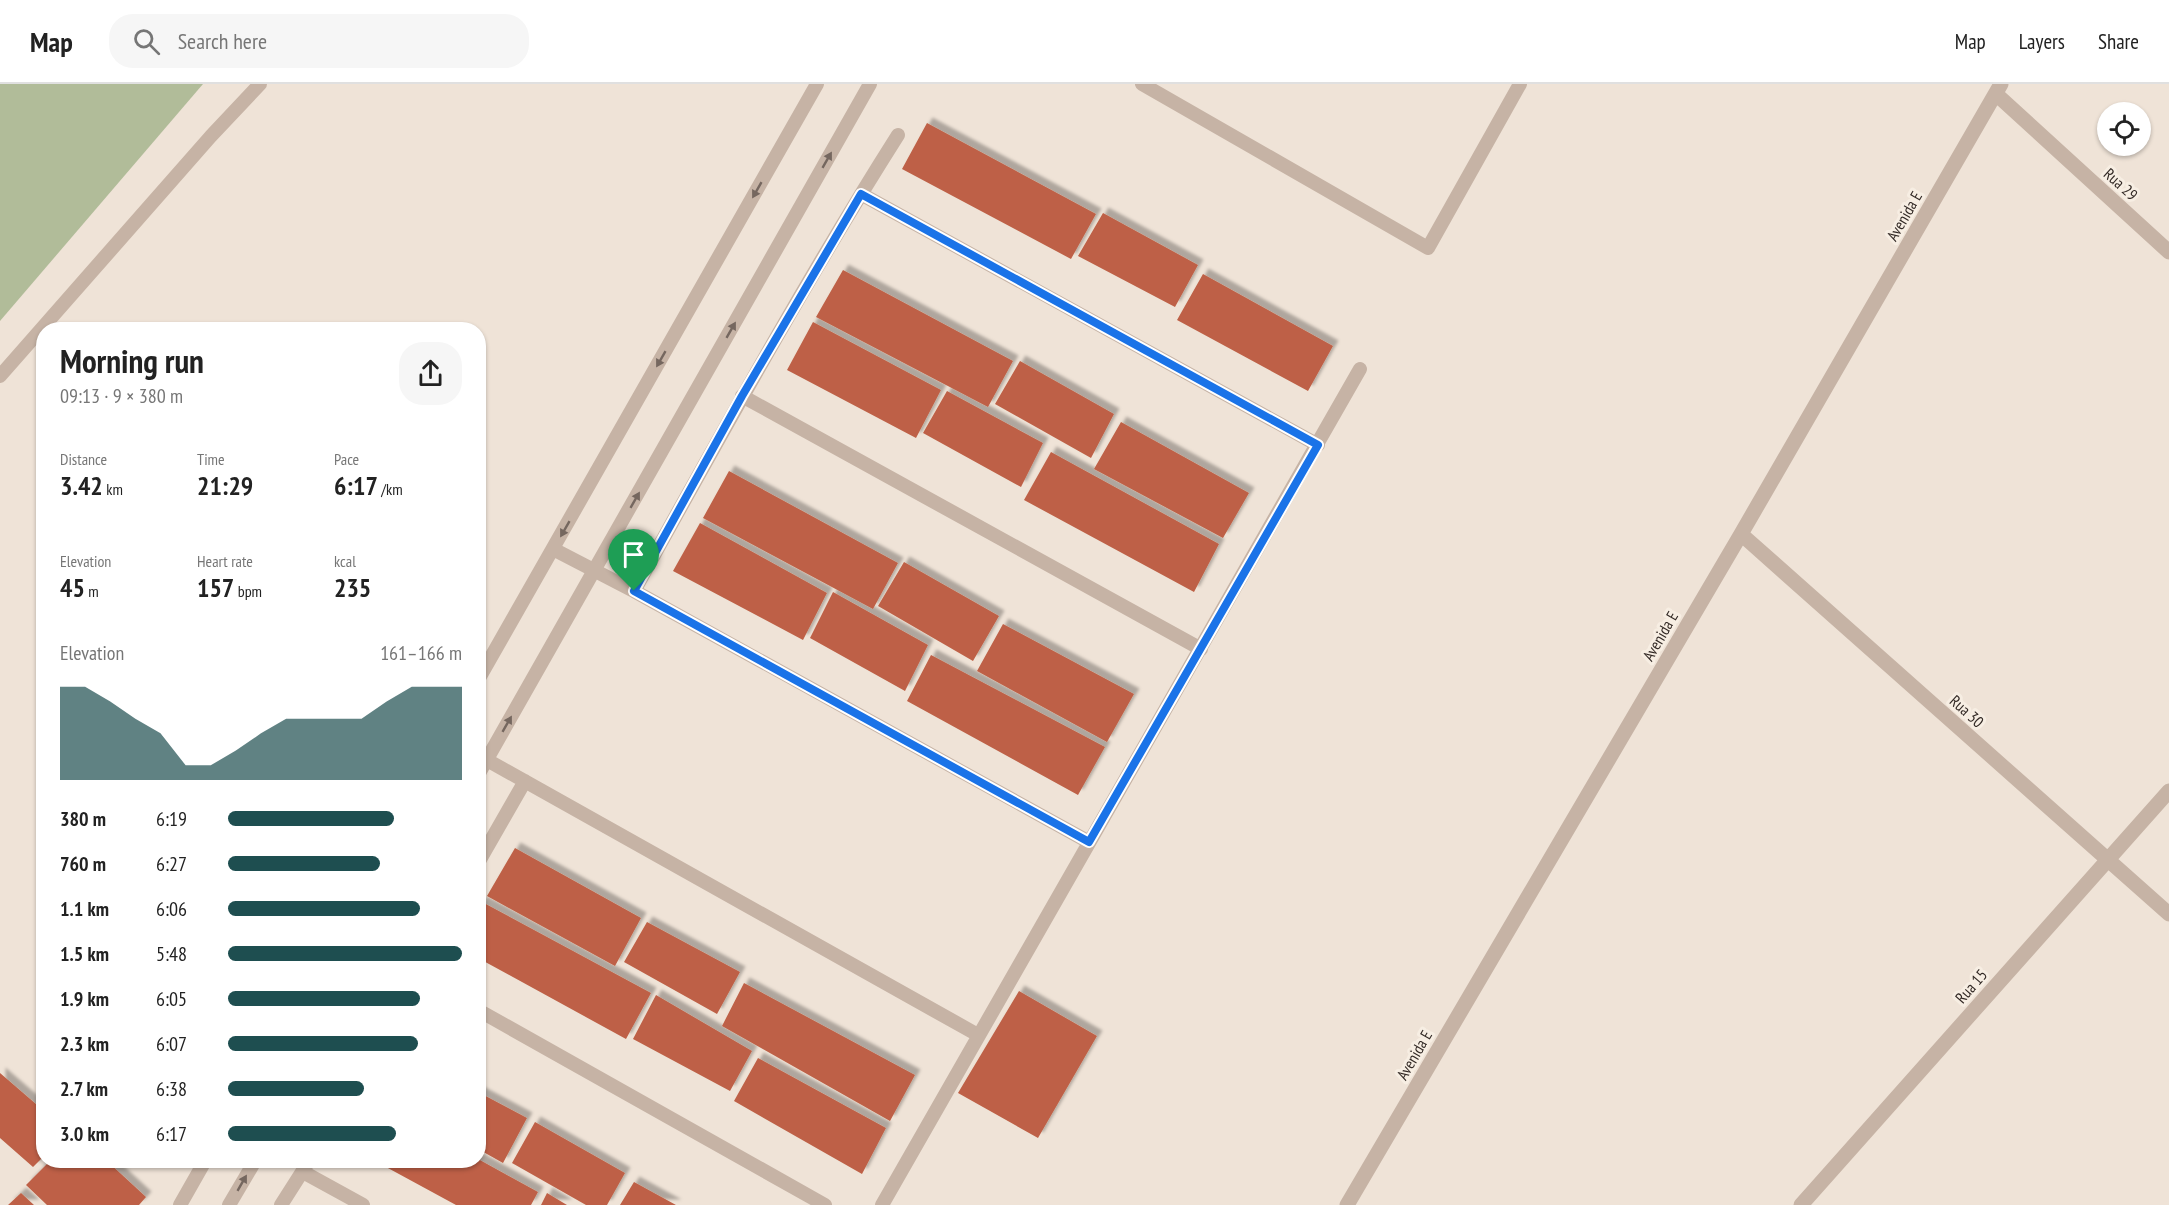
<!DOCTYPE html>
<meta charset="utf-8">
<style>
:root{--surface:#fff;--page:#f6f6f6;--text:#222;--muted:#767676;--line:#e0e0e0;--accent:#1e4e50}
body{margin:0;font-family:"PT Sans Narrow",sans-serif;background:var(--page);color:var(--text);height:100vh;display:flex;flex-direction:column;font-size:22px;white-space:nowrap}
*{box-sizing:border-box;margin:0}
p{font-size:20px;color:var(--muted)}
.icon{flex:none;width:33px;height:33px;fill:none;stroke:currentColor;stroke-width:2;stroke-linecap:round;stroke-linejoin:round}
.map{position:relative;flex:1;overflow:hidden}
.side{position:absolute;left:36px;top:238px;width:450px;height:846px;display:flex;flex-direction:column;background:var(--surface);border-radius:24px;box-shadow:0 2px 4px #0004}
.side>*{flex:none}
.tools{position:absolute;left:2097px;top:18px;display:grid;gap:12px}
.tools a{display:grid;place-items:center;width:54px;height:54px;border-radius:50%;background:var(--surface);box-shadow:0 2px 4px #0004;font-size:30px}
.pin{position:absolute;display:grid;place-items:center;width:51px;height:51px;color:#fff;margin:-62px -26px;border-radius:50% 50% 50% 0;rotate:-45deg;box-shadow:0 0 6px #0007}
.pin .icon{rotate:45deg}
.round{display:grid;place-items:center;flex:none;width:63px;height:63px;border-radius:24px;background:var(--page)}
.overview{display:flex;align-items:center;justify-content:space-between;height:102px;padding:0 24px}
h1{font-size:33px;font-weight:600;line-height:45px}
.figures{display:grid;grid-template-columns:repeat(3,1fr);gap:9px;height:102px;padding:6px 24px}
.figures div{display:grid;align-content:center}
.figures b{font-size:26px;font-weight:600}
.figures small{font-size:16px;font-weight:400}
.figures p{font-size:16px}
.chart{height:168px;padding:12px 24px}
.chart p{display:flex;justify-content:space-between}
.chart svg{width:100%;height:108px;margin-top:6px;fill:var(--accent);opacity:.7}
ul{padding:0 24px;list-style:none;font-size:20px}
li{display:grid;grid-template-columns:96px 72px 1fr;align-items:center;height:45px}
li i{height:15px;border-radius:8px;background:var(--accent)}
header{display:flex;align-items:center;gap:36px;box-sizing:border-box;height:84px;padding:0 30px;background:var(--surface);border-bottom:2px solid var(--line)}
header strong{font-size:28px}
nav{display:flex;gap:33px;margin-inline-start:auto;font-size:21px}
.search{width:420px;height:54px;background:var(--page);display:flex;align-items:center;gap:15px;box-sizing:border-box;padding:0 21px;border-radius:24px;color:var(--muted);font-size:22px}
.map>svg:first-child{display:block}
</style>
<header>
<strong>Map</strong>
<div class="search"><svg class="icon" aria-label="search" viewBox="0 0 24 24"><circle cx="10" cy="10" r="6"/><path d="M15 15l6 6"/></svg>Search here</div>
<nav><a>Map</a><a>Layers</a><a>Share</a></nav>
</header>
<div class="map">
<svg width="2169" height="1121" viewBox="0 0 2169 1121">
<defs>
<filter id="shadow"><feDropShadow dx="5.5" dy="-5.5" stdDeviation="1.5" flood-color="#0004"/></filter>
</defs>
<rect width="100%" height="100%" fill="#efe3d7"/>
<path fill="#b1bc99" d="M 0,0 L 203,0 L 0,237 Z"/>
<path fill="#be6146" filter="url(#shadow)" d="M 927,39 L 1096,130 L 1071,175 L 902,85 Z
M 1103,129 L 1198,181 L 1175,223 L 1078,172 Z
M 843,186 L 1013,277 L 988,323 L 816,233 Z
M 1203,190 L 1333,262 L 1308,307 L 1177,236 Z
M 813,238 L 941,306 L 916,354 L 787,286 Z
M 1020,277 L 1114,330 L 1091,374 L 995,320 Z
M 947,307 L 1043,359 L 1021,403 L 923,349 Z
M 1121,338 L 1249,409 L 1223,454 L 1094,385 Z
M 1051,368 L 1219,460 L 1194,508 L 1024,416 Z
M 729,387 L 898,479 L 873,525 L 703,434 Z
M 700,439 L 827,509 L 803,556 L 673,487 Z
M 904,478 L 999,532 L 973,577 L 878,522 Z
M 833,508 L 928,561 L 905,607 L 810,554 Z
M 1003,540 L 1134,610 L 1107,658 L 977,587 Z
M 931,571 L 1105,663 L 1078,711 L 907,617 Z
M 515,764 L 641,834 L 615,882 L 487,812 Z
M 482,818 L 651,909 L 626,955 L 478,874 L 478,824 Z
M 647,838 L 740,888 L 717,930 L 624,878 Z
M 744,899 L 915,991 L 890,1037 L 722,942 Z
M 1019,907 L 1097,952 L 1038,1054 L 958,1009 Z
M 656,911 L 752,967 L 730,1007 L 633,955 Z
M 758,974 L 886,1044 L 862,1090 L 734,1017 Z
M 0,989 L 44,1027 L 44,1072 L 33,1083 L 0,1054 Z
M 478,1008 L 527,1034 L 503,1079 L 478,1065 Z
M 535,1038 L 625,1089 L 607,1121 L 586,1121 L 512,1079 Z
M 478,1075 L 538,1108 L 531,1121 L 456,1121 L 375,1077 L 478,1077 Z
M 50,1077 L 107,1077 L 146,1113 L 139,1121 L 47,1121 L 26,1101 Z
M 634,1098 L 676,1121 L 620,1121 Z
M 21,1109 L 34,1121 L 8,1121 Z
M 547,1109 L 567,1121 L 541,1121 Z"/>
<g fill="none" stroke-linecap="round" stroke-linejoin="round">
<path stroke="#c6b3a5" stroke-width="14" d="M 1142,0 L 1428,164 L 1520,0
M 861,110 L 1318,361
M 0,292 L 211,52 L 260,0
M 742,312 L 1201,565
M 553,465 L 634,507 L 1089,758
M 634,507 C 720,353 804,199 898,51
M 478,596 L 817,0
M 478,671 L 978,951
M 478,691 L 870,0
M 478,779 L 525,697
M 478,926 L 825,1121
M 303,1088 L 363,1121
M 180,1121 L 205,1077
M 229,1121 L 255,1077
M 281,1121 L 309,1077
M 882,1121 L 1360,285"/>
<path stroke="#c6b3a5" stroke-width="15" d="M 1996,10 L 2169,168
M 1741,450 L 2169,830
M 1347,1121 L 1741,450 L 2001,0
M 1801,1121 L 2169,707"/>
</g>
<defs><path id="oneway-solid" d="M-6-.8H1V-3.2L6.5 0L1 3.2V.8H-6Z" transform="scale(1.5)"/></defs>
<g fill="#75675f">
<use href="#oneway-solid" transform="translate(827 76) rotate(-60)"/>
<use href="#oneway-solid" transform="translate(757 106) rotate(120)"/>
<use href="#oneway-solid" transform="translate(731 246) rotate(-60)"/>
<use href="#oneway-solid" transform="translate(661 275) rotate(120)"/>
<use href="#oneway-solid" transform="translate(635 416) rotate(-60)"/>
<use href="#oneway-solid" transform="translate(565 445) rotate(120)"/>
<use href="#oneway-solid" transform="translate(507 640) rotate(-60)"/>
<use href="#oneway-solid" transform="translate(242 1099) rotate(-60)"/>
</g>
<g fill="none" stroke-linecap="round" stroke-linejoin="round">
<defs>
<path id="route" d="M 861,110 L 1318,361 L 1089,758 L 634,507 L 742,312 Z"/>
</defs>
<use href="#route" stroke="#fff" stroke-width="12"/>
<use href="#route" stroke="#1a73e8" stroke-width="8"/>
</g>
<g text-anchor="middle" stroke-width="6" stroke-linejoin="round" paint-order="stroke">
<g font-size="16" fill="#322925" stroke="#f7eee3">
<text transform="translate(2121 100) rotate(42)" y="6">Rua 29</text>
<text transform="translate(1904 132) rotate(-60)" y="6">Avenida E</text>
<text transform="translate(1660 552) rotate(-60)" y="6">Avenida E</text>
<text transform="translate(1967 627) rotate(42)" y="6">Rua 30</text>
<text transform="translate(1971 902) rotate(-49)" y="6">Rua 15</text>
<text transform="translate(1414 971) rotate(-60)" y="6">Avenida E</text>
</g>
</g>
</svg>
<div class="tools">
<a><svg class="icon" aria-label="locate" viewBox="0 0 24 24"><circle cx="12" cy="12" r="6"/><path d="M12 2v4M12 18v4M2 12h4M18 12h4"/></svg></a>
</div>
<div class="pin" style="left:634px;top:507px;background:#1e9e55"><svg class="icon" aria-label="arrive" viewBox="0 0 24 24"><path d="M6 21V4h12l-3 4 3 4H6"/></svg></div>
<section class="side">
<div class="overview"><div><h1>Morning run</h1><p>09:13 · 9 × 380 m</p></div><a class="round"><svg class="icon" aria-label="share" viewBox="0 0 24 24"><path d="M12 15V3M7 8l5-5 5 5M5 13v7h14v-7"/></svg></a></div>
<div class="figures">
<div><p>Distance</p><b>3.42<small> km</small></b></div>
<div><p>Time</p><b>21:29</b></div>
<div><p>Pace</p><b>6:17<small> /km</small></b></div>
</div>
<div class="figures">
<div><p>Elevation</p><b>45<small> m</small></b></div>
<div><p>Heart rate</p><b>157<small> bpm</small></b></div>
<div><p>kcal</p><b>235</b></div>
</div>
<div class="chart"><p><span>Elevation</span>161–166 m</p>
<svg viewBox="0 0 160 44" preserveAspectRatio="none"><path d="M0 44V6L10 6L20 12L30 19L40 25L50 38L60 38L70 32L80 25L90 19L100 19L110 19L120 19L130 12L140 6L150 6L160 6V44z"/></svg>
</div>
<ul>
<li><b>380 m</b>6:19<i style="width:71%"></i></li>
<li><b>760 m</b>6:27<i style="width:65%"></i></li>
<li><b>1.1 km</b>6:06<i style="width:82%"></i></li>
<li><b>1.5 km</b>5:48<i style="width:100%"></i></li>
<li><b>1.9 km</b>6:05<i style="width:82%"></i></li>
<li><b>2.3 km</b>6:07<i style="width:81%"></i></li>
<li><b>2.7 km</b>6:38<i style="width:58%"></i></li>
<li><b>3.0 km</b>6:17<i style="width:72%"></i></li>
</ul>
</section>
</div>
